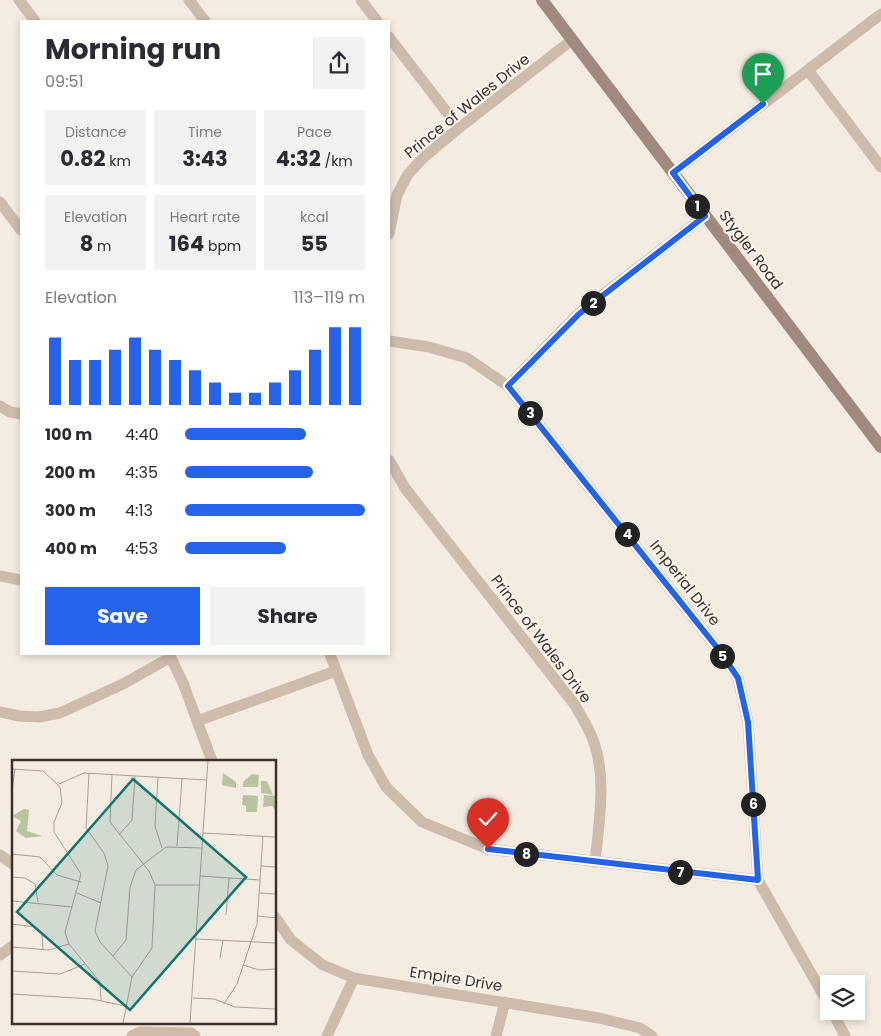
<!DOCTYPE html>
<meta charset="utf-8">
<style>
:root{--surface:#fff;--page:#f2f2f3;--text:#2b2b33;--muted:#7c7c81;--accent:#2563eb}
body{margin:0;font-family:Poppins,sans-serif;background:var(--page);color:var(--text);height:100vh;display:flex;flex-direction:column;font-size:19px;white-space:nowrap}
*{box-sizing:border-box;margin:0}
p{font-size:16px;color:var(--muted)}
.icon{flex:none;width:28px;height:28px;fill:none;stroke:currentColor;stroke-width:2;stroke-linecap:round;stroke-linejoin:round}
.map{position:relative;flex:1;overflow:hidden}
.details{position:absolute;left:20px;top:20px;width:370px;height:635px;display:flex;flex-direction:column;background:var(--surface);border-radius:0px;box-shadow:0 2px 8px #0003}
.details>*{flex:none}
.tools{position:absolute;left:820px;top:975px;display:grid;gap:10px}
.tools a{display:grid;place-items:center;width:45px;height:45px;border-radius:0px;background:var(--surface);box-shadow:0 2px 8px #0003;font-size:25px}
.pin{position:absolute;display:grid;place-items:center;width:42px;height:42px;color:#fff;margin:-51px -21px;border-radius:50% 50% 50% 0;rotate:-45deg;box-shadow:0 0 5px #0007}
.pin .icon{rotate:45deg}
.km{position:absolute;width:25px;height:25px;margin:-12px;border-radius:50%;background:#222;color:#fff;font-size:14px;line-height:25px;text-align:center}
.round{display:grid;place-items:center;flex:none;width:52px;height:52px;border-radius:0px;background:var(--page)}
.summary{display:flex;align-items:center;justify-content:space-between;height:85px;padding:0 25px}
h1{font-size:28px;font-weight:700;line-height:38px}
.figures{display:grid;grid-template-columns:repeat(3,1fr);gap:8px;height:85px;padding:5px 25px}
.figures div{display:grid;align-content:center;border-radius:0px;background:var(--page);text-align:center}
.figures b{font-size:21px;font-weight:700}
.figures small{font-size:14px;font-weight:400}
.figures p{font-size:14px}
.chart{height:140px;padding:10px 25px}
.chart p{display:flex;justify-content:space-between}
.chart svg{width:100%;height:90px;margin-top:5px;stroke:var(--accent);stroke-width:6}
.action{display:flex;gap:10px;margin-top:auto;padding:10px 25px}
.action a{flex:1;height:58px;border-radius:0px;background:var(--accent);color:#fff;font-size:20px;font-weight:700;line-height:58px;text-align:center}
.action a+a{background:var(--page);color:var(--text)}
ul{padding:0 25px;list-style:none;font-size:16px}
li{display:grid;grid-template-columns:80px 60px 1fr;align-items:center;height:38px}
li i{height:12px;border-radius:6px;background:var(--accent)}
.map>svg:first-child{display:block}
</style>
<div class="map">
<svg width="881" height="1036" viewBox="0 0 881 1036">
<rect width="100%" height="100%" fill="#f4ebe1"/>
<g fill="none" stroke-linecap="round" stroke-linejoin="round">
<path stroke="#cdbbac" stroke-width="11" d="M 19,0 L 35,21
M 189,0 L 205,21
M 361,0 L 377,21
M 389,37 L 459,128
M 808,70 L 881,167
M 673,173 L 881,14
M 0,202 L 21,230
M 389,234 L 397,195 L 408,174 L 424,157 L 459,128 L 572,40
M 389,341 L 429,347 L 467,358 L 508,386 L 719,650 L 738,678 L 748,722 L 758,880 L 829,1005
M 508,386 L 579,313 L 705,216
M 0,406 L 10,412 L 21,414
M 389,460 L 405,488 L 575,705 C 580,715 587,725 591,735 C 608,773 599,822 595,862
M 0,576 L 21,580
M 169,654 L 183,683 L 212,761
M 330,654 L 368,755 L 386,787 L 422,822 L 488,849 L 758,880
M 0,712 L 19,716 L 39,717 L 60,713 L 123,684 L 171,657
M 197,721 L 336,671
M 0,855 L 14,865
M 275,917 L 291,940 L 323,965 L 354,978 L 599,1018 L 640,1028 L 652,1036
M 0,955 L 14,945
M 832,1011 L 845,1036
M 132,1036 L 140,1032 L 191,1033 L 195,1036
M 327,1036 L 354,978
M 496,1036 L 505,1002"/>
<path stroke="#a18a7d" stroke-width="12" d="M 542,0 L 881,447"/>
</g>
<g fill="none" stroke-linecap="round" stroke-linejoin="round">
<defs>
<path id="route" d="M 488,849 L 758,880 L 748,722 L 738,678 L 719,650 L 508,386 L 579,314 L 705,216 L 673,173 L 763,104"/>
</defs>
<use href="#route" stroke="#fff" stroke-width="10"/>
<use href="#route" stroke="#2563eb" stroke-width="6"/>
</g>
<g text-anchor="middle" stroke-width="4" stroke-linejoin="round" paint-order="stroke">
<g font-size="15" fill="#3b302b" stroke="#fbf5ee">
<text transform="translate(467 106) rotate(-39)" y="5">Prince of Wales Drive</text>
<text transform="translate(751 250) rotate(53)" y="5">Stygler Road</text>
<text transform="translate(685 583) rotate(52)" y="5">Imperial Drive</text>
<text transform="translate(541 639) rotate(53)" y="5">Prince of Wales Drive</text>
<text transform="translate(456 979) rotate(9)" y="5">Empire Drive</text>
</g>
</g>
<g transform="translate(12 760)">
<rect width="264" height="264" fill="#f4ebe1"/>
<path d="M 211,13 L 224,22 L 224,28 L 210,25 ZM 240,14 L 247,15 L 246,27 L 231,27 L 231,22 ZM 249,21 L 255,21 L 261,35 L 249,33 ZM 231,35 L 246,36 L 245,52 L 234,52 L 234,46 L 230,45 Z" fill="#b8c4a0"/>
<path d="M 252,35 L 264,36 L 264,51 L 260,46 L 251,47 ZM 12,49 L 17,50 L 15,71 L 30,76 L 14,78 L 4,71 L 9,61 L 0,56 Z" fill="#b8c4a0"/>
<path fill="none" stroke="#aaa098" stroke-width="1" d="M 0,9 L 31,11 L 48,27 L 50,43 L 42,62 L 42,72 L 69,114 L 53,172 L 57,184 L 88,222 L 89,241M 77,13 L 74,68 L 92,93 L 96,106 L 83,171 L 88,182 L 120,217M 100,15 L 98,62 L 137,111 L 143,125 L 140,188 L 120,217 L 111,263M 146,18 L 143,66 L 150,88M 47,24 L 72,13 L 194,20M 0,30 L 3,9M 191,73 L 264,77M 107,75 L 120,60 L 123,16M 165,86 L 170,19M 0,94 L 28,97 L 45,115 L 69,122M 249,106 L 264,107M 188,116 L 248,120M 0,117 L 13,118 L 23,124 L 26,142M 143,125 L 187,125M 65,133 L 89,143M 247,133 L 264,134M 0,141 L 60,147M 214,155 L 217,118M 246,156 L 264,158M 0,164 L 23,167 L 30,173 L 31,189M 184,179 L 264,183M 0,187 L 37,190 L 57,184M 101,196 L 114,180 L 118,127 L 124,110 L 154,87 L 190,88M 208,198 L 211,180M 231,205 L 247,210 L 264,209M 0,211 L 48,214 L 73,204M 0,234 L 80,239 L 113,246M 181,238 L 202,239 L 223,247 L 264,249M 212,244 L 225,224 L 245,164 L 251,76M 178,263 L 196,0"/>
<path fill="#0f766e" fill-opacity="0.15" stroke="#0f766e" stroke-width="2.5" d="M 121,19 L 234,117 L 118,250 L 5,152 Z"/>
<rect width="264" height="264" fill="none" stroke="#3b302b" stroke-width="2.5"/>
</g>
</svg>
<div class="tools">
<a><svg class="icon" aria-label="layers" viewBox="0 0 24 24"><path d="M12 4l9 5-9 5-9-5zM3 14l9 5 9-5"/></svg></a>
</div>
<div class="pin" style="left:763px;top:104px;background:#1e9e55"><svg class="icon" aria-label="arrive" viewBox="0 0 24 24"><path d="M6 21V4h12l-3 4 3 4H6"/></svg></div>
<div class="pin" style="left:488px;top:849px;background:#d93025"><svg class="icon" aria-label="check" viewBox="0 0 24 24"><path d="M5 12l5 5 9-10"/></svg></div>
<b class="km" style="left:697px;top:206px">1</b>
<b class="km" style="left:593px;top:303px">2</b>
<b class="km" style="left:530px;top:413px">3</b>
<b class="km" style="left:627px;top:534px">4</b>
<b class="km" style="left:722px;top:656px">5</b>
<b class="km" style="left:753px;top:804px">6</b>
<b class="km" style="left:680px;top:872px">7</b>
<b class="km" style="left:526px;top:854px">8</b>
<section class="details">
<div class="summary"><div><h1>Morning run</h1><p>09:51</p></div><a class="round"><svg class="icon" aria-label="share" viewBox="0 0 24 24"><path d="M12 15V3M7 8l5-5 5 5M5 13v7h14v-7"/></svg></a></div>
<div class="figures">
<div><p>Distance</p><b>0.82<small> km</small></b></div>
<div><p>Time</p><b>3:43</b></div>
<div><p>Pace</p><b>4:32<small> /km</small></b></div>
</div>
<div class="figures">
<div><p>Elevation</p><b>8<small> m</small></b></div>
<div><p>Heart rate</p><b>164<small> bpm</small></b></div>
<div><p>kcal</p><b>55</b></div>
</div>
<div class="chart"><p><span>Elevation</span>113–119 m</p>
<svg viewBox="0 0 160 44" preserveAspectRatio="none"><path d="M5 44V11M15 44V22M25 44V22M35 44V17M45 44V11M55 44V17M65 44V22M75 44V27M85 44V33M95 44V38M105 44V38M115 44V33M125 44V27M135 44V17M145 44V6M155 44V6"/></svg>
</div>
<ul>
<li><b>100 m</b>4:40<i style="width:67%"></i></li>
<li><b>200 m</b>4:35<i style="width:71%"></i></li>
<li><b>300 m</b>4:13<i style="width:100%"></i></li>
<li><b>400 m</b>4:53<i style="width:56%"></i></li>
</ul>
<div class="action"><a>Save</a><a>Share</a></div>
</section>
</div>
